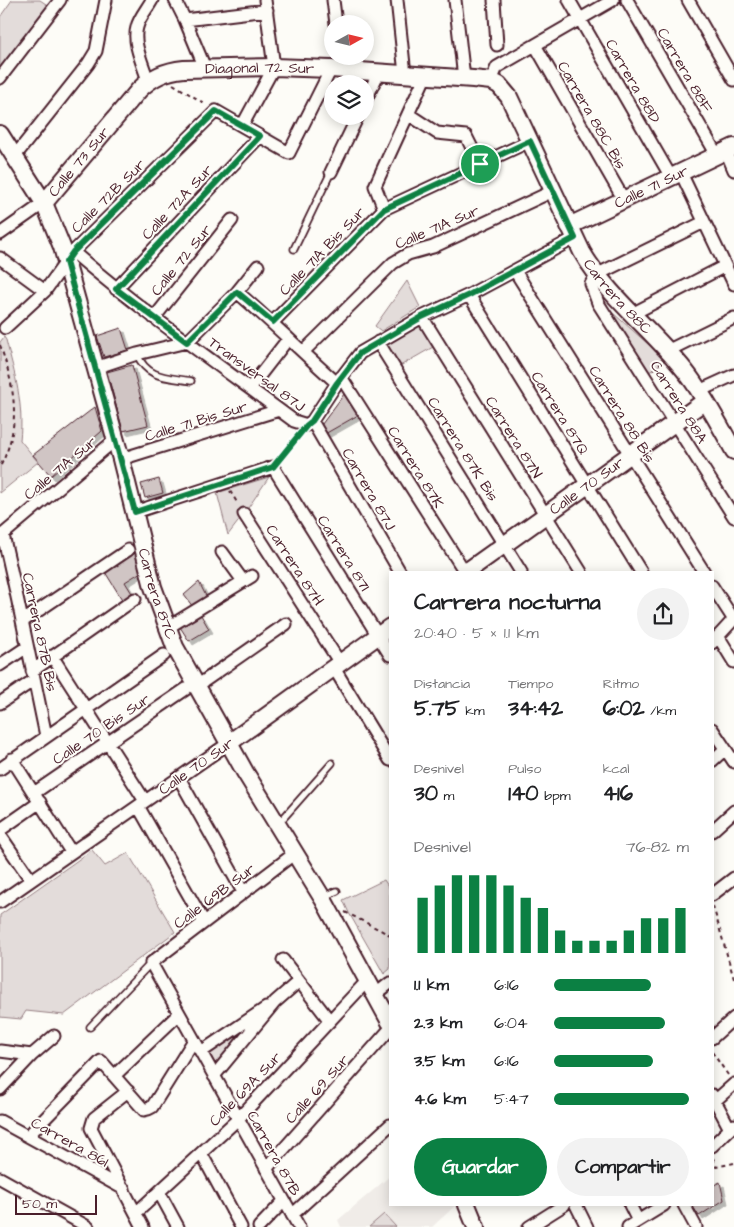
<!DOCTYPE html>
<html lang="es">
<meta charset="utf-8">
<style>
:root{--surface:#fff;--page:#f2f2f2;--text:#202124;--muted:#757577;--accent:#0b8043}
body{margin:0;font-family:"Architects Daughter",sans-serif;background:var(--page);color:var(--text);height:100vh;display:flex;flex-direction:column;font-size:19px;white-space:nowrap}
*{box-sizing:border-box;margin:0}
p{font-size:16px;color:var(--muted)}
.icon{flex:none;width:28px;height:28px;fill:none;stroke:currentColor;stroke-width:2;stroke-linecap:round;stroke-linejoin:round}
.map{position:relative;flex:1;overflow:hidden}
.sheet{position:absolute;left:389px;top:571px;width:325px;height:635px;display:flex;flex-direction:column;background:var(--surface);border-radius:0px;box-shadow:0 2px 12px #0003}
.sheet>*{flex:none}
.needle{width:32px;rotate:82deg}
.tools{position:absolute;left:324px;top:15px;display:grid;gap:10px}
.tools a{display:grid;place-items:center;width:50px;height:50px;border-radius:50%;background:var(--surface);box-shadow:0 2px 12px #0003;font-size:25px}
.scale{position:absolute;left:15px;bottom:12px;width:82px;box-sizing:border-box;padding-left:5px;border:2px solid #4a1f2b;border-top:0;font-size:14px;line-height:18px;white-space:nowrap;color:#4a1f2b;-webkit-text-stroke:4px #fdfcf7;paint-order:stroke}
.pin{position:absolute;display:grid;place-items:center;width:42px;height:42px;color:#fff;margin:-21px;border:2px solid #fff;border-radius:50%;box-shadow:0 1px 5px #0007}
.round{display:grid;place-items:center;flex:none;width:52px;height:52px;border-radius:26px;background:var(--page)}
.summary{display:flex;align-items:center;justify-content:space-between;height:85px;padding:0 25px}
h1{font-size:22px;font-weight:700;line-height:38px}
.figures{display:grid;grid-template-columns:repeat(3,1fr);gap:8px;height:85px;padding:5px 25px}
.figures div{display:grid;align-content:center}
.figures b{font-size:21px;font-weight:700}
.figures small{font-size:14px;font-weight:400}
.figures p{font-size:14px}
.chart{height:140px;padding:10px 25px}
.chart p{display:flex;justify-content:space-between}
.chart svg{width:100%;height:90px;margin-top:5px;stroke:var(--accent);stroke-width:6}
.button{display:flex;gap:10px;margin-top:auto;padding:10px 25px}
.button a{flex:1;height:58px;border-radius:30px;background:var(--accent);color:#fff;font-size:20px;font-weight:700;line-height:58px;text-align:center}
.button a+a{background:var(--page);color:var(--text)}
ul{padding:0 25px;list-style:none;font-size:16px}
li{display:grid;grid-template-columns:80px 60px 1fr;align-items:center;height:38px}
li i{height:12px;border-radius:6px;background:var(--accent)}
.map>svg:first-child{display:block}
</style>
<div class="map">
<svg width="734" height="1227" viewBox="0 0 734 1227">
<defs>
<filter id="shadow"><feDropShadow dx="4" dy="4" stdDeviation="0" flood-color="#0004"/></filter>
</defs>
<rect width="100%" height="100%" fill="#fdfcf7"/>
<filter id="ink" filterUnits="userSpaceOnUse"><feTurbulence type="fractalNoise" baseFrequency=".02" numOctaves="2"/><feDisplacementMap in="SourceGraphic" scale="10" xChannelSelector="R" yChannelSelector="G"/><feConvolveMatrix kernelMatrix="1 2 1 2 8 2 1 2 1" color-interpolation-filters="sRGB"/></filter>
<g filter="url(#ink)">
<path fill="#f0ece8" d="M 390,1176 L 390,1205 L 456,1205 L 432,1227 L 341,1227 L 338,1220 Z"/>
<path fill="#e3dcda" stroke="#967e82" d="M 12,0 L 40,0 L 49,6 L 0,69 L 0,17 Z
M 407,281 L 420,307 L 381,331 L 375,326 Z
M 604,305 L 666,360 L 648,373 Z
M 419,324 L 433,347 L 400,366 L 386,343 Z
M 4,337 L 6,340 C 15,375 24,404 20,440 L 38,462 L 0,493 L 0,342 Z
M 269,477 L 244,514 L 228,535 L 217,493 Z
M 92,850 L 105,866 L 128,853 L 175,932 L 64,1015 L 26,1011 L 21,1019 L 0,1017 L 0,915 Z
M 384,880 L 390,889 L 390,969 L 384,974 L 349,913 L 343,900 Z
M 266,1010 L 216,1069 L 209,1054 Z
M 384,1214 L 396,1227 L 369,1227 Z"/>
<path fill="#d0c5c4" stroke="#4a1f2b" filter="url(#shadow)" d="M 121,328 L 128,350 L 104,357 L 97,336 Z
M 132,365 L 148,425 L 123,431 L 107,372 Z
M 347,390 L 360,414 L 323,435 L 319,428 Z
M 95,407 L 102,431 L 51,476 L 33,455 Z
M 159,479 L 163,493 L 145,498 L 141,484 Z
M 135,553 L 141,572 L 125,582 L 133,595 L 123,601 L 105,572 Z
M 199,582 L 207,598 L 193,607 L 184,595 Z
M 201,615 L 209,629 L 189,641 L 180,627 Z
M 720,1182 L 724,1200 L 699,1216 L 692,1205 L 712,1205 L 712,1186 Z"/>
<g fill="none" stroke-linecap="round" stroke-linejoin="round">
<defs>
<path id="lane" d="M 294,249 L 331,172
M 137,354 C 147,379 168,377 191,381
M 279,823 L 332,763
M 323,897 L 337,891
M 90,1027 L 151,963"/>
<path id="street" d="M 175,0 L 185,20 L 205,68
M 333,0 L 336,24
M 397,0 L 405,74
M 455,0 L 464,78
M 494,0 L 497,45
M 569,0 L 671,177
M 627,0 L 717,155
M 688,0 L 734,80
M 185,20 L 267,10
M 535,45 L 624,200
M 0,78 L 60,0
M 148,81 C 144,66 132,44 137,27 C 139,18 147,9 152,0
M 491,81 L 497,67 L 613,0
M 365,101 L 379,72
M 408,114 L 437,133 L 466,136 L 480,164
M 242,126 L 274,67 L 265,0
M 726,151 L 734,170
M 15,156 L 88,64 L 96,51 L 106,0
M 331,172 L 358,116
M 681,173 L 734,284
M 384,209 L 375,186 L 426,75
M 704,222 L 596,275 L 591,284 L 598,303 L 734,517
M 0,234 L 44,203
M 73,252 C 144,313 220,366 294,421 L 307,425 L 312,421 L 337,383 L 360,353 L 422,317 L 469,295 L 575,238
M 0,258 L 45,291
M 515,271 L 704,572
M 116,289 L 260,136
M 237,292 C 271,321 303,353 337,383
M 469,295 L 641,572
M 632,314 L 725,266
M 422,317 L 581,572
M 154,318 L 232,220
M 273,322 L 384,209 L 530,141
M 5,328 L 45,291 L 73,252 L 216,111 L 289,153 L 331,69
M 378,342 L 521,572
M 667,351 L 734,318
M 303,352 L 393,263 L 408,254 L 433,247 L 553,191
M 95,368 L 137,354 L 187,342 L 237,292 L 258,266
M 341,377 L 465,572
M 250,388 L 288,339
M 699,391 L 734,375
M 312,421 L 400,572
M 121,459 L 279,410
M 135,512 L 273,467 L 390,655
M 244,514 L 340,663
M 3,535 C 19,602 32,669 46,736
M 0,537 L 115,440
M 222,552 L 243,581
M 712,586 L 734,620
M 23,621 L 128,550
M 167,628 L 252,576
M 718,636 L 734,662
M 712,643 L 734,619
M 52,656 L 145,801
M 0,665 L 27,647
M 334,668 L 390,760
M 32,671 L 135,599
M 197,686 L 286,624
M 0,703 L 34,680
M 712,729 L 734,762
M 12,759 L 71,852
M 712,761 L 725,749
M 0,769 L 164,655
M 179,778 L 243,892
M 34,793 L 186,689
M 138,806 L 204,922
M 0,830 L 40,802
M 712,831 L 734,811
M 0,835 L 31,880
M 295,853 L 151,963 L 299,1227
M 712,895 L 734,878
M 0,902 L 229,743
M 283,960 L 330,1021
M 376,994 L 390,983
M 712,1038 L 734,1018
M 0,1051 L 32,1055
M 201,1052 L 266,1008
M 114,1076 L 179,1014
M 214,1076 L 275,1002 L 299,981
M 0,1089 L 32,1055 L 54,1036
M 128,1091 L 94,1118 L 91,1128 L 143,1227
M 712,1095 L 730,1129
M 716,1100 L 734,1084
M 0,1121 L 124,1189
M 28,1136 L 101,1061 L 144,1110 L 148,1109 L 152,1107 L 194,1040
M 712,1146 L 734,1125
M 201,1153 L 241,1227
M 266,1169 L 390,1029
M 0,1178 L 88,1227
M 159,1192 L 178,1227
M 576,1205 L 587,1227
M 630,1205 L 638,1221
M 684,1205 L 696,1227
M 137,1212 L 238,1119 L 368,980
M 292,1215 L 390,1125
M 259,1227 L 284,1201
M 529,1227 L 564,1205
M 628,1227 L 664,1205"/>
<g id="secondary">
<path id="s1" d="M 0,134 L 44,203 L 62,247 L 121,459 L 153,587 L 175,647 L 245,772 L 323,899 L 390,1022"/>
<path id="s2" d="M 44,203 L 139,90 C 152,77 165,71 184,69 L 274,67 L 331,69 L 473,79 L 491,81 L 499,85 L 509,97 L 582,252 C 610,300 656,332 689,376 C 706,399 720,426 734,451"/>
<path id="s3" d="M 569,226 L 734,147"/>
<path id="s4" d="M 466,572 L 705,401"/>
<path d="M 229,743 L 390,627"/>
<path d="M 467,1205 L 476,1227"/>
</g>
</defs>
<use href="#lane" stroke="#4a1f2b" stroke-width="9"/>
<use href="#street" stroke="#4a1f2b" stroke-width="15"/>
<use href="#secondary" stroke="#4a1f2b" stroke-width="20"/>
<path stroke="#4a1f2b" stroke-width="2" stroke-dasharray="4 4" stroke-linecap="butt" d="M 173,84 L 207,105
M 0,345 C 15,388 22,425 0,467
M 653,369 L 661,363
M 280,458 L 299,435
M 230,491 L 238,504
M 713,906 L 734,979
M 345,912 L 390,935
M 712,1052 L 728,1075
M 713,1158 L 716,1167 L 734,1163"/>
<use href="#lane" stroke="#fdfcf7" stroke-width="5.5"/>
<use href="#street" stroke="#fdfcf7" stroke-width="11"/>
<use href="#secondary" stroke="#fdfcf7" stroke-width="16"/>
</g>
</g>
<g fill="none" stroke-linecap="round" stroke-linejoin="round" filter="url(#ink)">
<defs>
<path id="route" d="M 216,111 L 260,136 L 116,289 L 187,342 L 237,292 L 273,322 L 384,209 L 530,141 L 575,238 L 469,295 L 422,317 L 360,353 L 337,383 L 312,421 L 307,425 L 273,467 L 135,512 L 66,262 L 73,252 Z"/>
</defs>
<use href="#route" stroke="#fff" stroke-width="10"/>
<use href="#route" stroke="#0b8043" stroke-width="6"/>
</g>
<g text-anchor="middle" stroke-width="4" stroke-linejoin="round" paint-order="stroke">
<g font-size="15" fill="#4a1f2b" stroke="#fdfcf7">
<text dy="5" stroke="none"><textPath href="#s2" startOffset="274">Diagonal 72 Sur</textPath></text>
<text transform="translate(685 70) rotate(60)" y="5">Carrera 88F</text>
<text transform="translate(633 81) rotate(60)" y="5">Carrera 88D</text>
<text transform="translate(592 115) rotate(60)" y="5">Carrera 88C Bis</text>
<text dy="5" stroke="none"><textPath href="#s2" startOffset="54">Calle 73 Sur</textPath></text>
<text dy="5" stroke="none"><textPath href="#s3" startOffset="91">Calle 71 Sur</textPath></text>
<text transform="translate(108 196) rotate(-45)" y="5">Calle 72B Sur</text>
<text transform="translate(177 202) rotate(-47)" y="5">Calle 72A Sur</text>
<text transform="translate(437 227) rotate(-23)" y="5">Calle 71A Sur</text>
<text transform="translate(322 251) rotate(-46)" y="5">Calle 71A Bis Sur</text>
<text transform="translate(181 260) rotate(-51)" y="5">Calle 72 Sur</text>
<text dy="5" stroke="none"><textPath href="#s2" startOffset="759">Carrera 88C</textPath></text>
<text transform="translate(257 374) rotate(36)" y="5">Transversal 87J</text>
<text transform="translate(679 402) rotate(58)" y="5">Carrera 88A</text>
<text transform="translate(560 413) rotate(58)" y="5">Carrera 87Q</text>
<text transform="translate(622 414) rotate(58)" y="5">Carrera 88 Bis</text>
<text transform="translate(196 421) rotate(-17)" y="5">Calle 71 Bis Sur</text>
<text transform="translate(514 437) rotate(58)" y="5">Carrera 87N</text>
<text transform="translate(463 449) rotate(58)" y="5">Carrera 87K Bis</text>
<text transform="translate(416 467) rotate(58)" y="5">Carrera 87K</text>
<text transform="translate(60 468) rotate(-40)" y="5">Calle 71A Sur</text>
<text dy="5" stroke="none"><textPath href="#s4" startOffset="148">Calle 70 Sur</textPath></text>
<text transform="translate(369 489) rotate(60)" y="5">Carrera 87J</text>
<text transform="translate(344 553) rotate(58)" y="5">Carrera 87I</text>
<text transform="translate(295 565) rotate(57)" y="5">Carrera 87H</text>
<text dy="5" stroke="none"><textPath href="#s1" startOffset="489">Carrera 87C</textPath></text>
<text transform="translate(40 632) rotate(78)" y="5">Carrera 87B Bis</text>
<text transform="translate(101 729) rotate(-34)" y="5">Calle 70 Bis Sur</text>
<text transform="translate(196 766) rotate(-35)" y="5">Calle 70 Sur</text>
<text transform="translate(214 896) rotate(-37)" y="5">Calle 69B Sur</text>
<text transform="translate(245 1089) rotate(-46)" y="5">Calle 69A Sur</text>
<text transform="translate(317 1089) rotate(-48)" y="5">Calle 69 Sur</text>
<text transform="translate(70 1142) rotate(29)" y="5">Carrera 86I</text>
<text transform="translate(274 1153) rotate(61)" y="5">Carrera 87B</text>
</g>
</g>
</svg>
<div class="tools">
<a><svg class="needle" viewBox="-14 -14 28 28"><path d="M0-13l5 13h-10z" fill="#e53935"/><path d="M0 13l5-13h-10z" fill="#757577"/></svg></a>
<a><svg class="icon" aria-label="layers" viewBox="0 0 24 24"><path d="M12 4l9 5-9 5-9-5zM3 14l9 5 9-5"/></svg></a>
</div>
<div class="scale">50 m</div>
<div class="pin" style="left:480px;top:164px;background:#1e9e55"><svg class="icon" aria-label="arrive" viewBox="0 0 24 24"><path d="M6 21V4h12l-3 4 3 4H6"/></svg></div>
<section class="sheet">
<div class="summary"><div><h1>Carrera nocturna</h1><p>20:40 · 5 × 1.1 km</p></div><a class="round"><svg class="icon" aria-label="share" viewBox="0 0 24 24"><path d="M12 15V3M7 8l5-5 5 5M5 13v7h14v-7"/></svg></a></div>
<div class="figures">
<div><p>Distancia</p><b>5.75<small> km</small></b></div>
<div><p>Tiempo</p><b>34:42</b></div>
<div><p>Ritmo</p><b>6:02<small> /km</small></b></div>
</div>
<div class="figures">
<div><p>Desnivel</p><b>30<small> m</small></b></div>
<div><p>Pulso</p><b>140<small> bpm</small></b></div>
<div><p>kcal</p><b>416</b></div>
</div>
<div class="chart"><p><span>Desnivel</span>76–82 m</p>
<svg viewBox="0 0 160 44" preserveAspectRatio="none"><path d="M5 44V17M15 44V11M25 44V6M35 44V6M45 44V6M55 44V11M65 44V17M75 44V22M85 44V33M95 44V38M105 44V38M115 44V38M125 44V33M135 44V27M145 44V27M155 44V22"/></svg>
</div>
<ul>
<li><b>1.1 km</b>6:16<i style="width:72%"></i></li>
<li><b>2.3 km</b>6:04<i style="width:82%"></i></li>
<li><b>3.5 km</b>6:16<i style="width:73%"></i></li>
<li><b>4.6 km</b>5:47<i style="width:100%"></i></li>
</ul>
<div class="button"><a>Guardar</a><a>Compartir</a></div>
</section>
</div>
